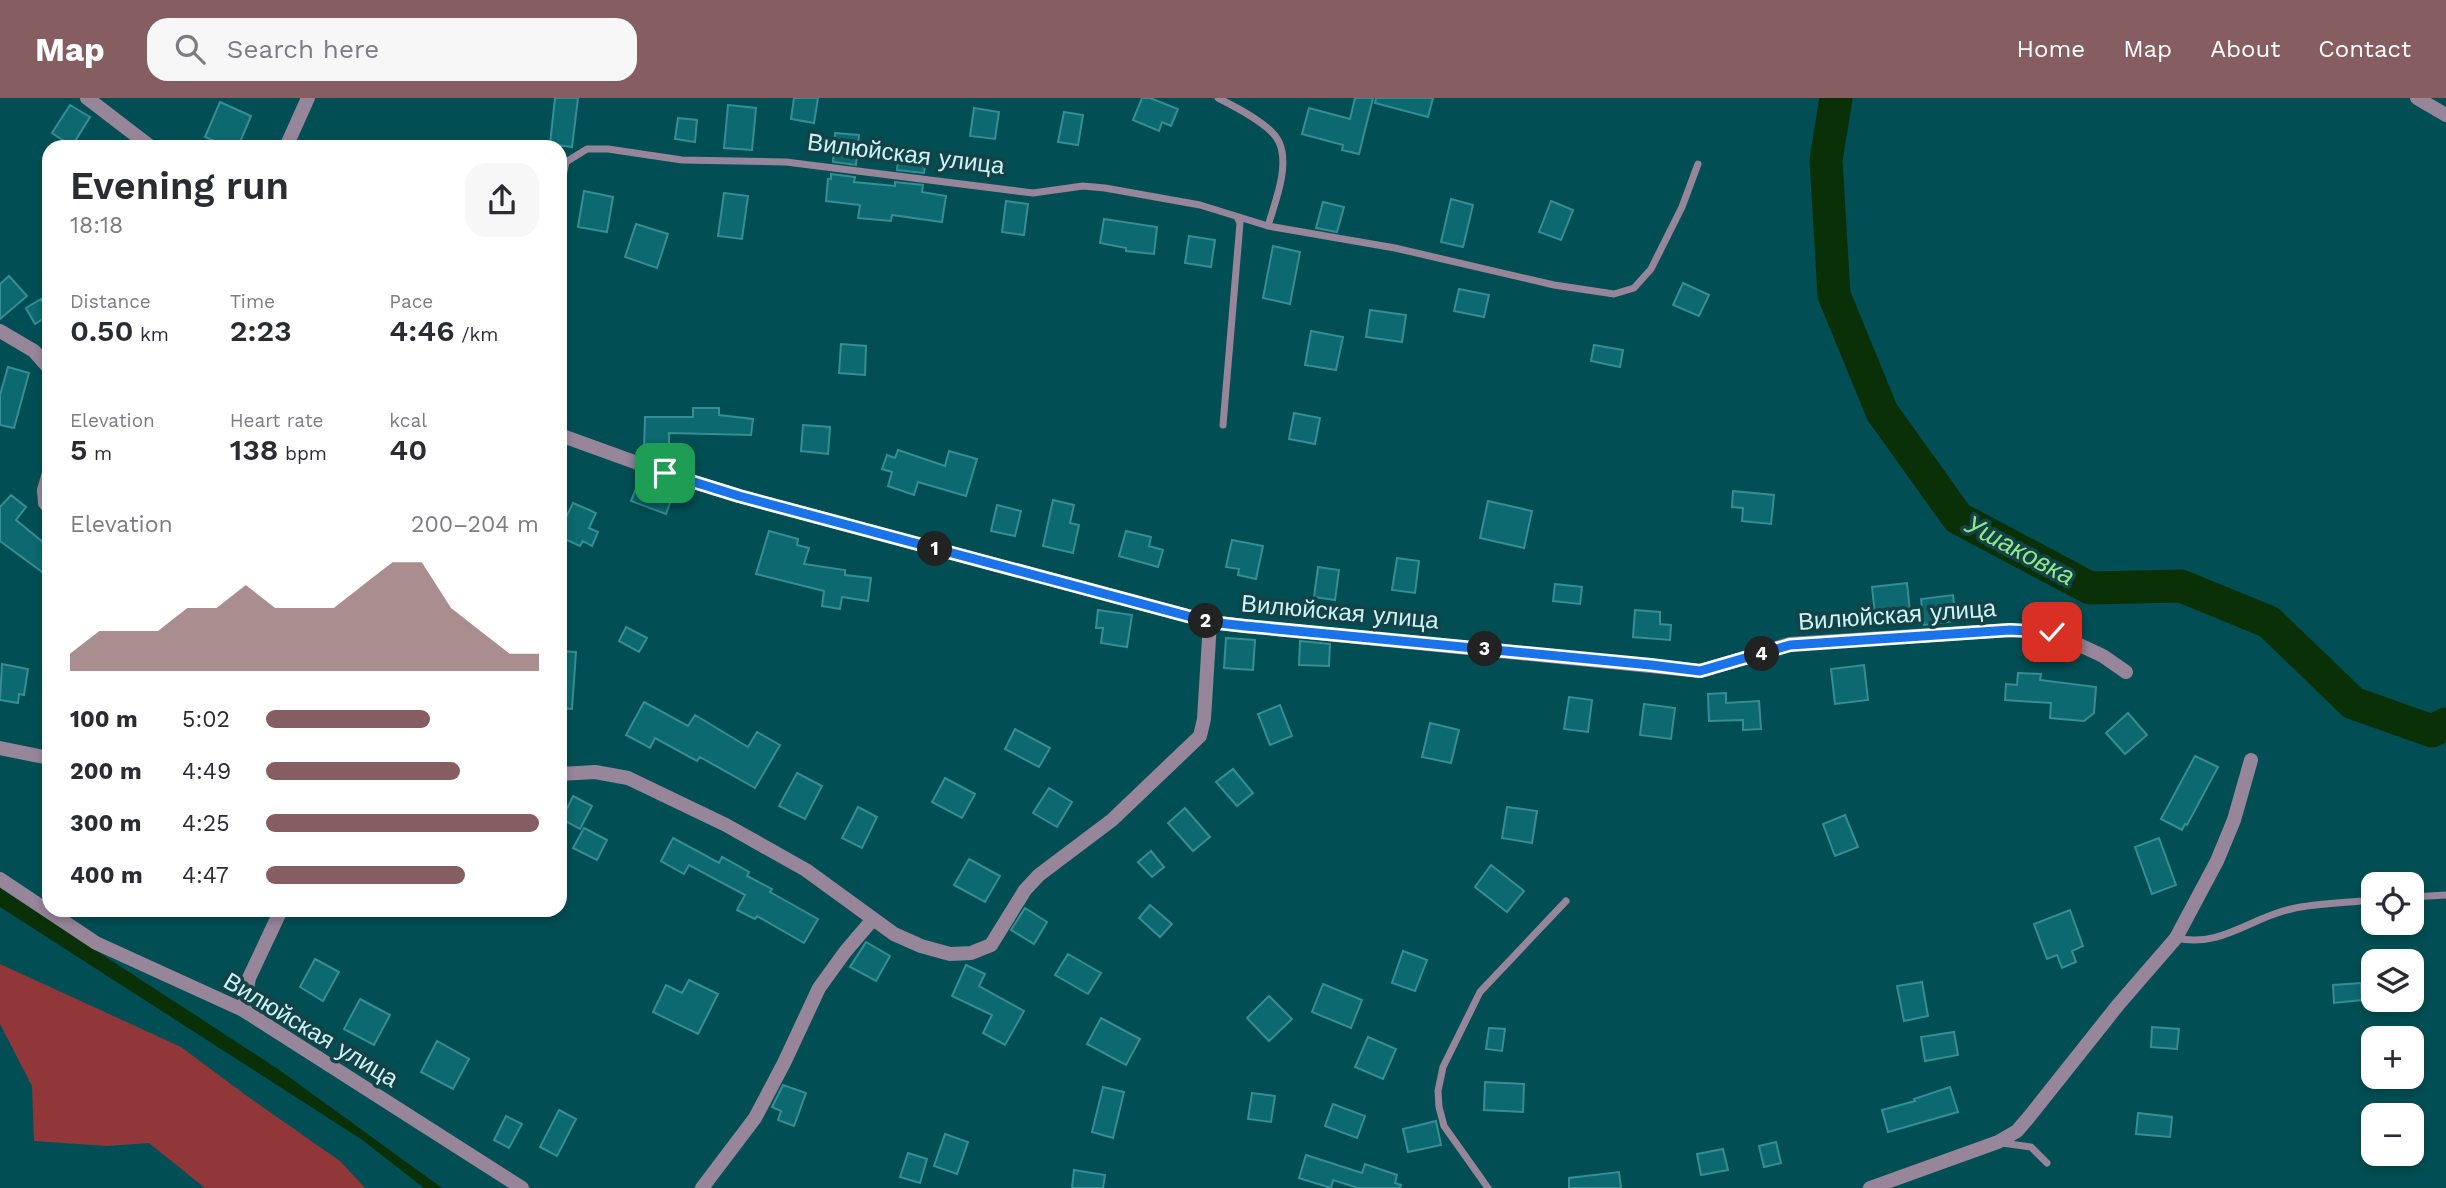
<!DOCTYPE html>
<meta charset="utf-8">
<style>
:root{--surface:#fff;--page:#f7f7f7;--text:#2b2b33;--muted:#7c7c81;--accent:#865d60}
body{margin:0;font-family:"Work Sans",sans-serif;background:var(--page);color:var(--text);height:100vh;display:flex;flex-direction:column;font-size:26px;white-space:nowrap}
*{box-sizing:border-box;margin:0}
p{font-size:23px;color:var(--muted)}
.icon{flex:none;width:38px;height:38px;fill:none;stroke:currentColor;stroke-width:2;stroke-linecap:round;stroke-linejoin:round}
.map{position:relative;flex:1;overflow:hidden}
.sheet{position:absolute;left:42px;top:42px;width:525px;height:777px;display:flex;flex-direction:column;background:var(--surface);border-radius:21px;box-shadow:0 4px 10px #0003}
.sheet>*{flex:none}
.fabs{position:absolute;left:2361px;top:774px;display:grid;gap:14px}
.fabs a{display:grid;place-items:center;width:63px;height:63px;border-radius:14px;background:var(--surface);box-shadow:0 4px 10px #0003;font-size:35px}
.pin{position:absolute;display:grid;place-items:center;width:60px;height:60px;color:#fff;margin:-30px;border-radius:14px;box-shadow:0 4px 10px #0006}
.km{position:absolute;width:35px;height:35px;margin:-18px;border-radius:50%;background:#222;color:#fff;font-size:19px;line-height:35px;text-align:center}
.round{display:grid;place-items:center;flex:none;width:74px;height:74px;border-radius:21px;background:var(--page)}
.head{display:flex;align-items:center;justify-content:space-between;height:119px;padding:0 28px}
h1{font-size:38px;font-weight:600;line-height:52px}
.stats{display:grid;grid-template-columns:repeat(3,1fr);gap:10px;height:119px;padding:7px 28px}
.stats div{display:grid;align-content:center}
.stats b{font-size:30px;font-weight:600}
.stats small{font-size:19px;font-weight:400}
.stats p{font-size:19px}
.chart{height:196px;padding:14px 28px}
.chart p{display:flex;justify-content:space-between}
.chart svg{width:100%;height:126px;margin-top:7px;fill:var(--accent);opacity:.7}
ul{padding:0 28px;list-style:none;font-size:23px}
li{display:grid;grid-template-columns:112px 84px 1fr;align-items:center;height:52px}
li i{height:18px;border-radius:9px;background:var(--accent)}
header{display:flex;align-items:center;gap:42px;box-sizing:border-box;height:98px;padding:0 35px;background:var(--accent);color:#fff}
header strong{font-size:33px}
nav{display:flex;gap:38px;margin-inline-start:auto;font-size:24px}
.search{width:490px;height:63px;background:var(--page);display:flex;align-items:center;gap:18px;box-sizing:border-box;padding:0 24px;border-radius:21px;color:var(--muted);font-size:26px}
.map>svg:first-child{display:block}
</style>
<header>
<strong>Map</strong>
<div class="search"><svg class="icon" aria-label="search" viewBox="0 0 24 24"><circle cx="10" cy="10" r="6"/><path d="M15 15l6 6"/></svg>Search here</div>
<nav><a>Home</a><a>Map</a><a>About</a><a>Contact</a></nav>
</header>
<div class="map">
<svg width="2446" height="1090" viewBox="0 0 2446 1090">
<rect width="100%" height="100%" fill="#014f54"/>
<path fill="#923739" d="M 0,866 L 181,949 L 251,1001 L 340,1063 L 365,1090 L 205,1090 L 149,1045 L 107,1048 L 34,1043 L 32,988 L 0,926 Z"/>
<path fill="#0a3008" d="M 0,790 L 278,971 L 442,1090 L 424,1090 L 361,1041 L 0,809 Z"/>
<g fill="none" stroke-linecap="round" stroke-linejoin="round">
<path stroke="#0a3008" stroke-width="33" d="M 1836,0 L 1826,62 L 1834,197 L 1882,314 L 1958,420 L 2090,490 L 2181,488 L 2269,524 L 2353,605 L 2432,633 L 2446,626"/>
</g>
<path fill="#0c696f" stroke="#368e94" stroke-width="2" d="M 555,0 L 578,0 L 572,49 L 550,46 Z
M 794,0 L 818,0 L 814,25 L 791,21 Z
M 1142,0 L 1150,0 L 1178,11 L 1171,28 L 1162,24 L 1159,33 L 1133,22 Z
M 1355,0 L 1373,0 L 1359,56 L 1342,52 L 1343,47 L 1302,36 L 1309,10 L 1350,21 Z
M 1376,0 L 1433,0 L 1428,19 L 1375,5 Z
M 220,4 L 251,18 L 238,49 L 229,49 L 205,39 Z
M 70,7 L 90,19 L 72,48 L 52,35 Z
M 728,7 L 756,10 L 752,52 L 724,50 Z
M 974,10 L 999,14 L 995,41 L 970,38 Z
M 1064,14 L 1083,17 L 1078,47 L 1058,44 Z
M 678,20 L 697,22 L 695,44 L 675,41 Z
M 835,35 L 859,37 L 856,67 L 833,64 Z
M 899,52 L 926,55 L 924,75 L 897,72 Z
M 831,76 L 855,79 L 854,84 L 895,88 L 895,84 L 923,87 L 922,94 L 946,98 L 942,124 L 892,117 L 891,123 L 858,120 L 860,107 L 826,103 L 828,81 L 831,81 Z
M 584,93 L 613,99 L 607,134 L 578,129 Z
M 724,95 L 748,98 L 742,141 L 718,138 Z
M 1451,101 L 1473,107 L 1463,149 L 1441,144 Z
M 1006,103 L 1028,106 L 1024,137 L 1002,134 Z
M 1551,103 L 1573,112 L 1561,142 L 1539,134 Z
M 1323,104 L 1344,109 L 1337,134 L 1316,130 Z
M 1104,121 L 1157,129 L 1154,156 L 1126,153 L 1126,150 L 1100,145 Z
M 636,126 L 668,136 L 657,170 L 625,159 Z
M 1189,138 L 1215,142 L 1211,169 L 1185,165 Z
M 1273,148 L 1300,154 L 1290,206 L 1263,200 Z
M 9,178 L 27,198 L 0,221 L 0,186 Z
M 1683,185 L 1709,197 L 1699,218 L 1673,207 Z
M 1459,191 L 1489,197 L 1484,219 L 1454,213 Z
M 41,201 L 49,217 L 35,226 L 26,210 Z
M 1370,212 L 1406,217 L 1402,244 L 1366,239 Z
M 1311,233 L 1343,239 L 1336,272 L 1305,267 Z
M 841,246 L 866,248 L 865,277 L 839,275 Z
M 1594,247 L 1623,252 L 1620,269 L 1591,263 Z
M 8,269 L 29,275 L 14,330 L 0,327 L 0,297 Z
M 693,310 L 719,310 L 719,317 L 753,321 L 751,337 L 669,335 L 669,353 L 644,353 L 645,319 L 693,319 Z
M 1294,315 L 1320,320 L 1315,346 L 1289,341 Z
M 803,327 L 830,329 L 828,356 L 801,353 Z
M 898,352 L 945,368 L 949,353 L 977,361 L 966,398 L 918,384 L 914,397 L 888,388 L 892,374 L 882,371 L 887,357 L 895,360 Z
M 640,381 L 674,394 L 666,416 L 631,403 Z
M 1733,393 L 1774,397 L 1771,426 L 1742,423 L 1743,410 L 1732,409 Z
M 11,397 L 26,409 L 16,422 L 49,449 L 49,479 L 0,443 L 0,409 Z
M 1053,402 L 1074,407 L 1070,425 L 1079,427 L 1073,455 L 1043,448 Z
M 1488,403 L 1532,413 L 1524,450 L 1480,440 Z
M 573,405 L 596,415 L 589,430 L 598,434 L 592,448 L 583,443 L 580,448 L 560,439 L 560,432 Z
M 997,407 L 1021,413 L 1015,438 L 991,433 Z
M 769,433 L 798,441 L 797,447 L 809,450 L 804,466 L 845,472 L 845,477 L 871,480 L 868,503 L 842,499 L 840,511 L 822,508 L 824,493 L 756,476 Z
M 1126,433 L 1151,439 L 1149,448 L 1163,452 L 1158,469 L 1119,458 Z
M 1232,442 L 1263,448 L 1256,481 L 1238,477 L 1239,471 L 1226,469 Z
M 1397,460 L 1419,463 L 1415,495 L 1392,492 Z
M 1318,469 L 1339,472 L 1335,502 L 1314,499 Z
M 1907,485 L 1910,514 L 1875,517 L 1872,489 Z
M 1555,486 L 1582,489 L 1580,506 L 1553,503 Z
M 1953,497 L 1956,523 L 1924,527 L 1921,501 Z
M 1098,512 L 1132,517 L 1127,549 L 1101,545 L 1103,530 L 1096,530 Z
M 1635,512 L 1660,514 L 1660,526 L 1671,527 L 1670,542 L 1633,539 Z
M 626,529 L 647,540 L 639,554 L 619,543 Z
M 1226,540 L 1255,542 L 1253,572 L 1224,570 Z
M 1300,543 L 1330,546 L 1329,568 L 1299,567 Z
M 560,553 L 576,554 L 572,611 L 560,610 Z
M 2,566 L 28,571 L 24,597 L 19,596 L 18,605 L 0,602 Z
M 1864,567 L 1868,602 L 1835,606 L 1831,571 Z
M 2018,575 L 2041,576 L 2040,582 L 2096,589 L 2094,615 L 2084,623 L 2050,620 L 2051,605 L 2005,602 L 2006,586 L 2017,587 Z
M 1726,595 L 1726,605 L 1759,603 L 1761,631 L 1743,632 L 1743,622 L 1709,623 L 1708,596 Z
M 1569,599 L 1592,602 L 1588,634 L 1564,631 Z
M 644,604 L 688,628 L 695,617 L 748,649 L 757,634 L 780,647 L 755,690 L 700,659 L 697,663 L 655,640 L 650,650 L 626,637 Z
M 1644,606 L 1675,610 L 1671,641 L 1640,637 Z
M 1280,607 L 1292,638 L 1270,647 L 1258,616 Z
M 2128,615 L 2147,637 L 2125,656 L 2106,635 Z
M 1430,625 L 1459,632 L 1451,665 L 1422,659 Z
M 1015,631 L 1050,650 L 1039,669 L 1005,651 Z
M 2195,658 L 2218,669 L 2187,727 L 2185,726 L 2182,732 L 2161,721 Z
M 1233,671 L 1253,695 L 1237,708 L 1216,684 Z
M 797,675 L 822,688 L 805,721 L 779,708 Z
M 945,680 L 975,696 L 962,720 L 932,704 Z
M 1049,690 L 1072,704 L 1057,729 L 1033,715 Z
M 573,698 L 592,708 L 580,731 L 562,721 Z
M 858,709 L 877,719 L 862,750 L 842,740 Z
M 1507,709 L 1537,713 L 1532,745 L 1502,740 Z
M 1185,710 L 1210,739 L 1193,753 L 1168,725 Z
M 1845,717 L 1858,749 L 1835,758 L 1823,726 Z
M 584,730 L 607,742 L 597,762 L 573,750 Z
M 673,740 L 719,765 L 722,759 L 749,774 L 747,778 L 772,791 L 770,794 L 818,821 L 804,845 L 757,818 L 755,821 L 737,812 L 745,797 L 689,767 L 684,776 L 661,763 Z
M 2159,740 L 2176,787 L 2152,796 L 2135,749 Z
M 1151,753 L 1164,769 L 1152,779 L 1138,764 Z
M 969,761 L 1000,778 L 985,804 L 954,787 Z
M 1491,767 L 1524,793 L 1507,814 L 1475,789 Z
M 1150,807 L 1172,826 L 1160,839 L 1139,820 Z
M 1025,810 L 1047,824 L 1034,846 L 1011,832 Z
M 2070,812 L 2083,848 L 2072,853 L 2076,864 L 2062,870 L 2057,857 L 2047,861 L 2034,826 Z
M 866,844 L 890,858 L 876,883 L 850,869 Z
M 1403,853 L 1427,862 L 1415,893 L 1392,885 Z
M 1068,856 L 1101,875 L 1088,896 L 1055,877 Z
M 315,861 L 339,874 L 323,903 L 300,889 Z
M 966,867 L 985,876 L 979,888 L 1024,913 L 1005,947 L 983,935 L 992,917 L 952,898 Z
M 689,882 L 718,896 L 698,936 L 653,914 L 666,887 L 682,895 Z
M 1922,884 L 1928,918 L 1904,923 L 1897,888 Z
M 2361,885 L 2362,902 L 2334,905 L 2333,887 Z
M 1323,886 L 1362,902 L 1351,930 L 1312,914 Z
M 1269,898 L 1292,921 L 1269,943 L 1247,920 Z
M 360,901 L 390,917 L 374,947 L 344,931 Z
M 1101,920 L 1140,941 L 1126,967 L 1087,946 Z
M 2152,929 L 2179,931 L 2177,951 L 2151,949 Z
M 1489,930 L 1505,931 L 1502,953 L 1486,951 Z
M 1954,934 L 1958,957 L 1925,963 L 1921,939 Z
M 1368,939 L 1396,951 L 1383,981 L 1355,969 Z
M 437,943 L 469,961 L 453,991 L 421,974 Z
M 1485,984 L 1524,986 L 1523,1014 L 1484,1012 Z
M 783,987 L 806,995 L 794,1028 L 778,1022 L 781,1013 L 772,1009 Z
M 1103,989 L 1124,994 L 1113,1040 L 1092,1034 Z
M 1950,989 L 1958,1014 L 1888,1034 L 1882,1012 L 1915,1003 L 1914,1001 Z
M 1252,995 L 1275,998 L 1271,1024 L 1248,1021 Z
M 1333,1006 L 1365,1018 L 1357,1040 L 1325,1028 Z
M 559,1012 L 576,1021 L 557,1058 L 540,1049 Z
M 2138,1015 L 2172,1019 L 2170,1039 L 2136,1036 Z
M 506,1018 L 522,1026 L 509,1050 L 494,1042 Z
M 1436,1023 L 1441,1047 L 1408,1054 L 1403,1031 Z
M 945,1036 L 968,1044 L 957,1076 L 934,1068 Z
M 1776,1044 L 1781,1065 L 1764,1069 L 1759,1048 Z
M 1723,1051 L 1728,1072 L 1701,1077 L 1697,1056 Z
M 908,1055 L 927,1061 L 920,1085 L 900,1079 Z
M 1306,1057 L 1362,1075 L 1365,1066 L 1397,1077 L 1395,1085 L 1401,1087 L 1400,1090 L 1358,1090 L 1333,1082 L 1331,1090 L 1299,1080 Z
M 1074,1072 L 1105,1077 L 1103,1090 L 1072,1090 Z
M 1619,1074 L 1621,1090 L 1569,1090 L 1569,1080 Z"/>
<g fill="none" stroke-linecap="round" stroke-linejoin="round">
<path stroke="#97859a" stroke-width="7" d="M 1218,0 C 1234,8 1272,27 1279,44 C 1290,68 1275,104 1268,128
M 560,92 L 566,64 L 587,51 L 608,51 L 682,62 L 786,64 L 1033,95 L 1083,88 L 1105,90 L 1200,107 L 1268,128 L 1395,150 L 1554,187 L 1614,196 L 1634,190 L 1651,171 L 1682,109 L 1698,66
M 1223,327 L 1240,125 L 1237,119
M 2412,799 L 2446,797
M 2176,840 C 2221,850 2250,820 2291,811 C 2317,805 2346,805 2373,802
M 2002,1045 L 2031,1049 L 2047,1065
M 1488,1090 L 1444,1028 L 1439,1009 L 1438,993 L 1443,969 L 1480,894 L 1566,803"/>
<path stroke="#97859a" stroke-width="14" d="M 87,0 L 151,49
M 2417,0 L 2446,17
M 286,49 L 308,0
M 0,233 L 34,253 L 49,270
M 560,337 L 665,375 L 739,398 L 1210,524 L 1245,528 L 1701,573 L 1790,546 L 2010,532 L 2052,534 L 2103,558 L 2126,574
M 49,375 L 44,392 L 45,405 L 49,410
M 0,650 L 49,660
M 560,676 L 595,674 L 628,680 L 726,727 L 806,772 L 894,836 L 921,848 L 950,856 L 971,855 L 991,847 L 1025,792 L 1039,777 L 1112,722 L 1200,638 L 1204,621 L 1210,524
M 0,781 L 96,845 L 243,912 L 522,1090
M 243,912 L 249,880 L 281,812
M 702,1090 L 755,1020 L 784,965 L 819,890 L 845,854 L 873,821
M 1870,1090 L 1998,1044 L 2017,1033 L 2029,1019 L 2118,907 L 2176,840 L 2217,763 L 2234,722 L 2251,662"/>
</g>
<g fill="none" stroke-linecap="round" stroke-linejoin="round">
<defs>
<path id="route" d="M 665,375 L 739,398 L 1210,524 L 1245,528 L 1651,567 L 1700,573 L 1790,547 L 2010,532 L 2052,534"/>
</defs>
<use href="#route" stroke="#fff" stroke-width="14"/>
<use href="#route" stroke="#1a73e8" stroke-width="9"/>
</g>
<g text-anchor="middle" stroke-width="7" stroke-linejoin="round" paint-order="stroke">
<g font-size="24" fill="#ccf4f7" stroke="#144246">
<text transform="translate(906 56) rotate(7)" y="8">Вилюйская улица</text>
<text transform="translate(1340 514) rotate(5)" y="8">Вилюйская улица</text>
<text transform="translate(1897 517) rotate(-4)" y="8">Вилюйская улица</text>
<text transform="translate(311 932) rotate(31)" y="8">Вилюйская улица</text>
</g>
<g font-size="26" font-style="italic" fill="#8ee986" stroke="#144246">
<text transform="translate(2020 452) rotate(28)" y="9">Ушаковка</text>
</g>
</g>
</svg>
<div class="fabs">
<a><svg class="icon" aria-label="locate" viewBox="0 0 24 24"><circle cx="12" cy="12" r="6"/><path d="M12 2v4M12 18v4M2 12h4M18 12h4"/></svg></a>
<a><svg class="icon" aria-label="layers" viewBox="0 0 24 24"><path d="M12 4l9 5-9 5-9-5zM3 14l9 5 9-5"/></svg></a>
<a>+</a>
<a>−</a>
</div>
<div class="pin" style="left:665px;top:375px;background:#1e9e55"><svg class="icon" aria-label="arrive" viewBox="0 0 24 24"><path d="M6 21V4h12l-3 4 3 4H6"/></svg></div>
<div class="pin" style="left:2052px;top:534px;background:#d93025"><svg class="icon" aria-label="check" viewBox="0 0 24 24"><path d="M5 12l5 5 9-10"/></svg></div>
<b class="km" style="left:935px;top:451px">1</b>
<b class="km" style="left:1206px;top:523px">2</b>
<b class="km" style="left:1485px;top:551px">3</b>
<b class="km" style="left:1762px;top:556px">4</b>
<section class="sheet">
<div class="head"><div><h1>Evening run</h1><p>18:18</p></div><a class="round"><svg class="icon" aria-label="share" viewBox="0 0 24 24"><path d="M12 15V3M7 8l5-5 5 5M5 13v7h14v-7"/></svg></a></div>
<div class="stats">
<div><p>Distance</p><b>0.50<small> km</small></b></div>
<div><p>Time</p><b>2:23</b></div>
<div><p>Pace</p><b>4:46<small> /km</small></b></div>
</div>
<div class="stats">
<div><p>Elevation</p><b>5<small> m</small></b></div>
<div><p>Heart rate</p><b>138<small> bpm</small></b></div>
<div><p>kcal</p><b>40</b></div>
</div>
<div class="chart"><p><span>Elevation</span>200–204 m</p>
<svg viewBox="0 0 160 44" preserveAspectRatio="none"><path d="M0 44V38L10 30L20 30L30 30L40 22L50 22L60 14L70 22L80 22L90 22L100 14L110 6L120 6L130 22L140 30L150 38L160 38V44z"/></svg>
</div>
<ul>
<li><b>100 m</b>5:02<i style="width:60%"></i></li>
<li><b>200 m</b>4:49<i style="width:71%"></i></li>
<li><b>300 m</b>4:25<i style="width:100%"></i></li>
<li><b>400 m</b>4:47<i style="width:73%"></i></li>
</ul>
</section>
</div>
